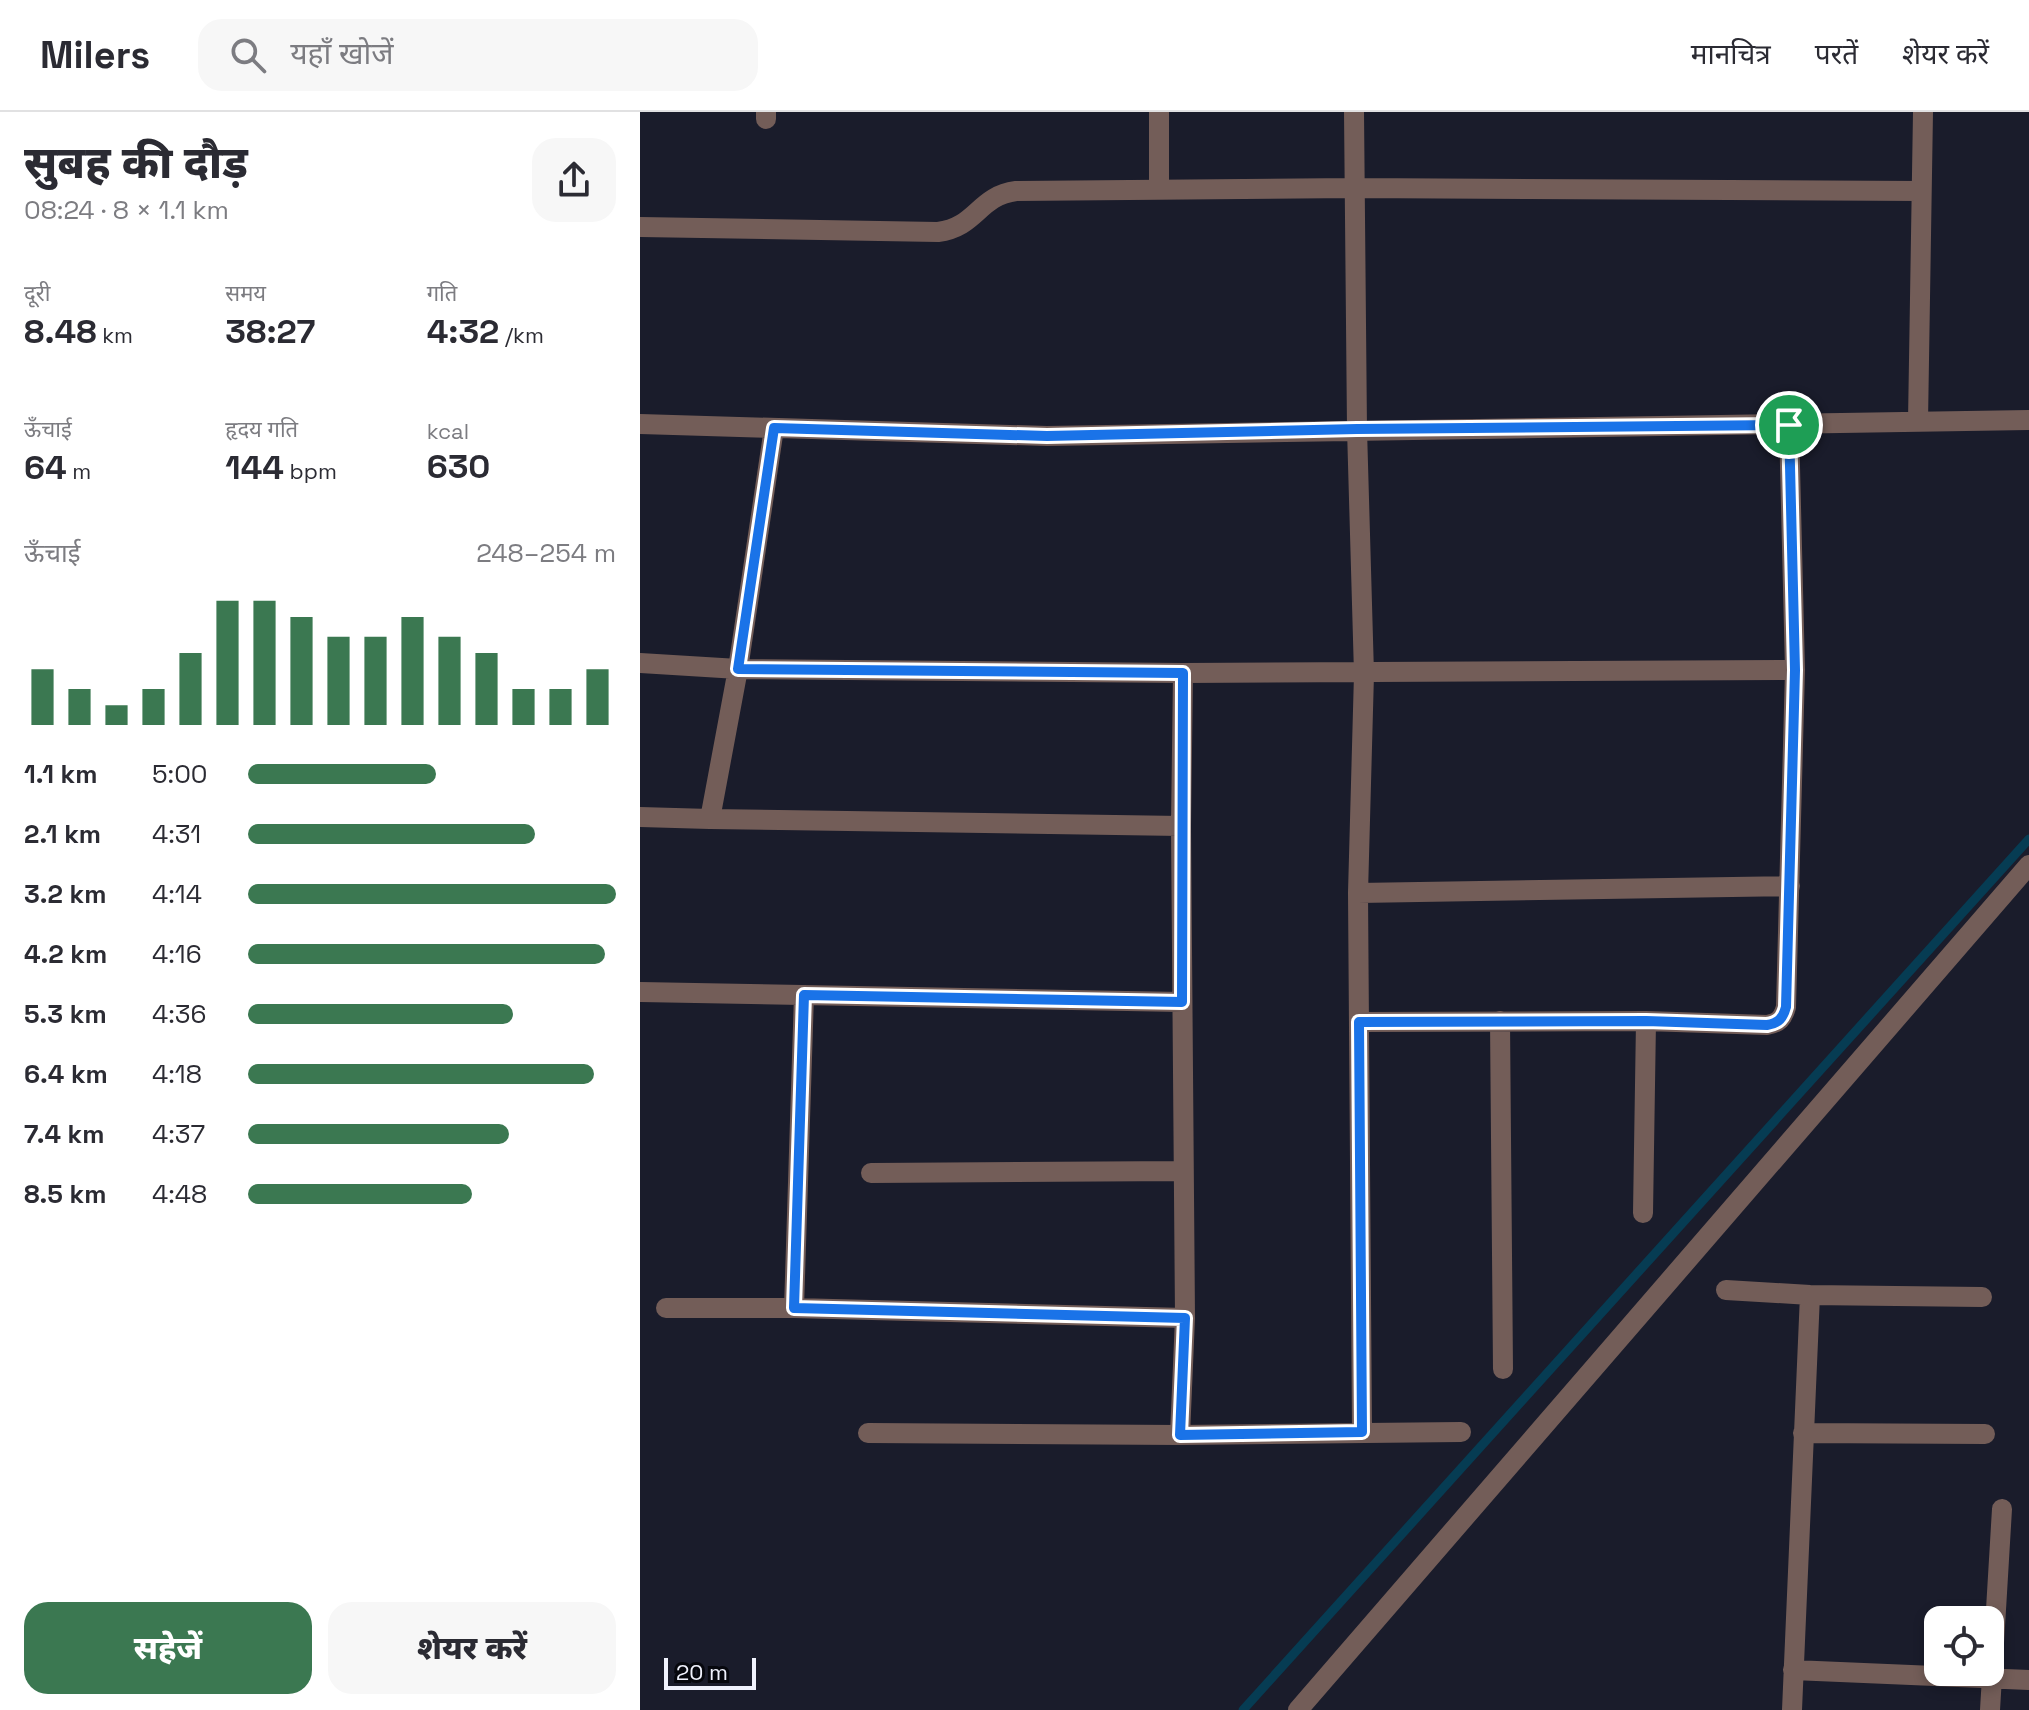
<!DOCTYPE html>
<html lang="hi">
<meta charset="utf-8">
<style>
:root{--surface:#fff;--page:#f7f7f7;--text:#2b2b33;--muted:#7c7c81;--line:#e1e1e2;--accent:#3b7851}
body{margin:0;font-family:"Space Grotesk","Noto Sans Devanagari",sans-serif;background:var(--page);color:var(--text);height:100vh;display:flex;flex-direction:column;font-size:30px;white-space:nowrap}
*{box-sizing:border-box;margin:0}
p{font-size:26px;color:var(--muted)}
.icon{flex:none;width:44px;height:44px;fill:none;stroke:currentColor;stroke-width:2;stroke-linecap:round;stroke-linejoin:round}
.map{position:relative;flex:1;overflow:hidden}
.sheet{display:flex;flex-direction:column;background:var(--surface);width:640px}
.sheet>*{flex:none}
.tools{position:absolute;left:1284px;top:1494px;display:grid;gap:16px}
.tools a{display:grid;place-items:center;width:80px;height:80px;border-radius:16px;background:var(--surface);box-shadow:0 4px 12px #0003;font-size:40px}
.scale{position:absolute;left:24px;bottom:20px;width:92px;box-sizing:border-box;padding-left:8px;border:4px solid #f0f2fd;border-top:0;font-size:22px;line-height:28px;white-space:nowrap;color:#f0f2fd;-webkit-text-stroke:6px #06070d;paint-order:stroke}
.pin{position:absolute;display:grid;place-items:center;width:68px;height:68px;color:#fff;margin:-34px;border:4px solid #fff;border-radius:50%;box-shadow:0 2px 8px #0007}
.round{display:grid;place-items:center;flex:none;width:84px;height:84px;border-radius:24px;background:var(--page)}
.head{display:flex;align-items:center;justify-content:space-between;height:136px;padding:0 24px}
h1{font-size:44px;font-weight:800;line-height:60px}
.metrics{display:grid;grid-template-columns:repeat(3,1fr);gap:12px;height:136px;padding:8px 24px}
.metrics div{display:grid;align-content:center}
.metrics b{font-size:34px;font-weight:800}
.metrics small{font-size:22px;font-weight:400}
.metrics p{font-size:22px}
.chart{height:224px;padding:16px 24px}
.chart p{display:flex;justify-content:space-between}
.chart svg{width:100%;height:144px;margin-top:8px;stroke:var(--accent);stroke-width:6}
.action{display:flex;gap:16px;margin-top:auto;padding:16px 24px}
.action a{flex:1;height:92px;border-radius:24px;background:var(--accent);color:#fff;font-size:32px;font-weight:800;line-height:92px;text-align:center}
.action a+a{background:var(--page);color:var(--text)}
ul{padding:0 24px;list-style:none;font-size:26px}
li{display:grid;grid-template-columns:128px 96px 1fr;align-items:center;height:60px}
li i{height:20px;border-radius:10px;background:var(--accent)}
header{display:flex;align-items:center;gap:48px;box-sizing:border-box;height:112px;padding:0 40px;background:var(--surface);border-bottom:2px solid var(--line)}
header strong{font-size:38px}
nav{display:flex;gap:44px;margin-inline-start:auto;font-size:28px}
.search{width:560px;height:72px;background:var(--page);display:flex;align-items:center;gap:20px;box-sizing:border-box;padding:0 28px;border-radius:24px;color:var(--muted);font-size:30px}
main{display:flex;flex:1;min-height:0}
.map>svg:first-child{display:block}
</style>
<header>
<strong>Milers</strong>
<div class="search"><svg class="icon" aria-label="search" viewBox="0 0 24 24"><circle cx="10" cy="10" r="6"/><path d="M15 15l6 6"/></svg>यहाँ खोजें</div>
<nav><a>मानचित्र</a><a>परतें</a><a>शेयर करें</a></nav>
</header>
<main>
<section class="sheet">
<div class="head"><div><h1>सुबह की दौड़</h1><p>08:24 · 8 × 1.1 km</p></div><a class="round"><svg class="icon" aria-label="share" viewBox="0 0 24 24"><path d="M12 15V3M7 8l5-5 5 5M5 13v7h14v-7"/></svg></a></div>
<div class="metrics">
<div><p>दूरी</p><b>8.48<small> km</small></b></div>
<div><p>समय</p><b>38:27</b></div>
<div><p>गति</p><b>4:32<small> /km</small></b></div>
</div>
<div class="metrics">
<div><p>ऊँचाई</p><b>64<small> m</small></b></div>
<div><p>हृदय गति</p><b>144<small> bpm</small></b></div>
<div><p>kcal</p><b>630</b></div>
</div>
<div class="chart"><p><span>ऊँचाई</span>248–254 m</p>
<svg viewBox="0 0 160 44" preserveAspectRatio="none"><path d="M5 44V27M15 44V33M25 44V38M35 44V33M45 44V22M55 44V6M65 44V6M75 44V11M85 44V17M95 44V17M105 44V11M115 44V17M125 44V22M135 44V33M145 44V33M155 44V27"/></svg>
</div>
<ul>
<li><b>1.1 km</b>5:00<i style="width:51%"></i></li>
<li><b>2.1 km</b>4:31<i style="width:78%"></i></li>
<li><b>3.2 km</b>4:14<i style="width:100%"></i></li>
<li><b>4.2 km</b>4:16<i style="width:97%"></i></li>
<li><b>5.3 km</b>4:36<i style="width:72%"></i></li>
<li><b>6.4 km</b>4:18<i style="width:94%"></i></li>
<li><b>7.4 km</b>4:37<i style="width:71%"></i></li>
<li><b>8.5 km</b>4:48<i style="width:61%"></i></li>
</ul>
<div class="action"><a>सहेजें</a><a>शेयर करें</a></div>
</section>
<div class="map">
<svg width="1389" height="1598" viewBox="0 0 1389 1598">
<rect width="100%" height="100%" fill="#1a1c2b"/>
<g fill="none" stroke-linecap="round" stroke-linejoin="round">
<path stroke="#063c53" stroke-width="9" d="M 603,1598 L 1389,727"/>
<path stroke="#735d58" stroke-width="20" d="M 126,0 L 126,7
M 519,0 L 519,77
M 714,0 L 717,317 L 724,562 L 718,781 L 722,1320
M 0,115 L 298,120 C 337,115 338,84 376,79 L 714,76 L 1281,79
M 1278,310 L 1283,0
M 0,312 L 407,324 L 1389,308
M 134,316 L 98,557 L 70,707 L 541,714
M 0,551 L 98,557 L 543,561 L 1155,558
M 0,705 L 70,707
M 718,781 L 1150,774
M 0,880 L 542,890
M 860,909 L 863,1257
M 719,910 L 1006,909 L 1127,913 C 1139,911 1143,906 1146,895 L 1155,558 L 1149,313
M 231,1061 L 543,1059
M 1003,1101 L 1006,909
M 1086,1178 L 1170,1183 L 1342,1185
M 26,1196 L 154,1196 L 545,1206
M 154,1196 L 164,883
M 228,1321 L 540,1323 L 545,1206 L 541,714 L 543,561
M 1163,1321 L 1345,1322
M 540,1323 L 821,1320
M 1153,1558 L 1389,1568
M 658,1598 L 1389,753
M 1152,1598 L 1170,1183
M 1350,1598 L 1362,1397"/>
</g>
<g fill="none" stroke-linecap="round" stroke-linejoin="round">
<defs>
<path id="route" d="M 1149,313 L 1155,558 L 1146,895 C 1143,906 1139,911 1127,913 L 1006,909 L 719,910 L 722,1320 L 540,1323 L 545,1206 L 154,1196 L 164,883 L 542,890 L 543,561 L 98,557 L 134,316 L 407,324 L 717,317 Z"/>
</defs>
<use href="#route" stroke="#fff" stroke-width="16"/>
<use href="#route" stroke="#1a73e8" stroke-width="10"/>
</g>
</svg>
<div class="tools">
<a><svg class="icon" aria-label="locate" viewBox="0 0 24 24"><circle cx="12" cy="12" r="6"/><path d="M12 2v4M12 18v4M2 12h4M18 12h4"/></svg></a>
</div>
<div class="scale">20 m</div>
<div class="pin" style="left:1149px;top:313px;background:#1e9e55"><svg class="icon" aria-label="arrive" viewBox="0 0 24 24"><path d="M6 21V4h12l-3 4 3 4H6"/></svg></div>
</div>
</main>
